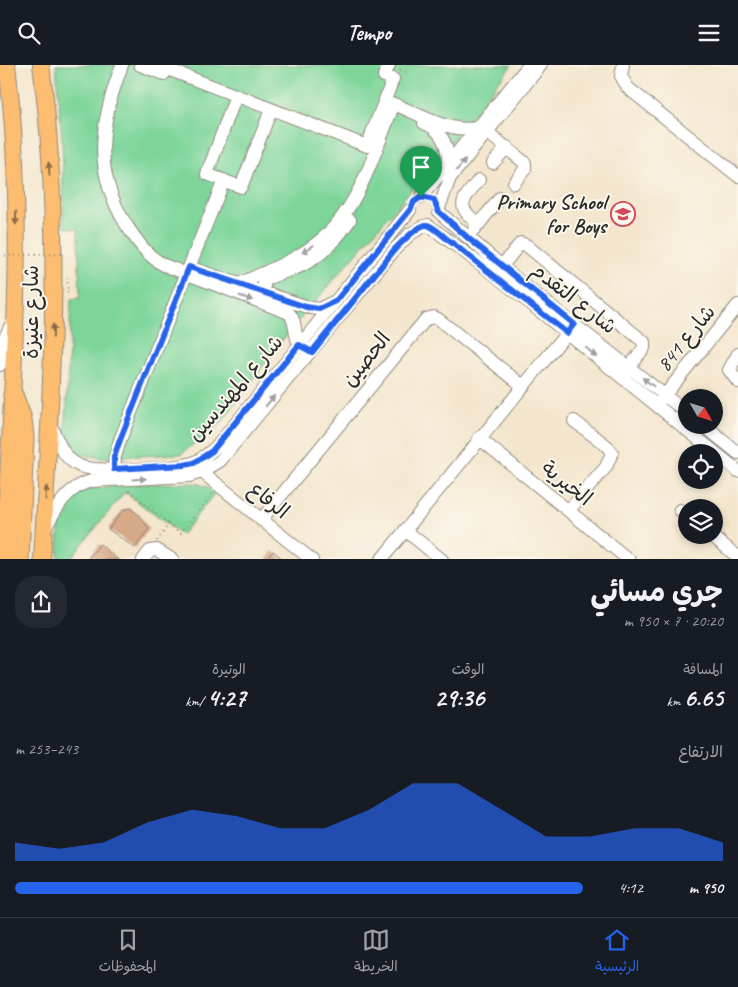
<!DOCTYPE html>
<html lang="ar">
<meta charset="utf-8">
<style>
:root{--surface:#171b24;--page:#242831;--text:#f1f3f6;--muted:#9ea1a6;--line:#363941;--accent:#2563eb}
body{margin:0;font-family:Caveat,"Playpen Sans Arabic",sans-serif;background:var(--page);color:var(--text);direction:rtl;height:100vh;display:flex;flex-direction:column;font-size:19px;white-space:nowrap}
*{box-sizing:border-box;margin:0}
p{font-size:16px;color:var(--muted)}
.icon{flex:none;width:28px;height:28px;fill:none;stroke:currentColor;stroke-width:2;stroke-linecap:round;stroke-linejoin:round}
.map{position:relative;height:494px;overflow:hidden;direction:ltr}
.drawer{display:flex;flex-direction:column;background:var(--surface);flex:1}
.drawer>*{flex:none}
.needle{width:32px;rotate:129deg}
.controls{position:absolute;left:678px;top:324px;display:grid;gap:10px}
.controls a{display:grid;place-items:center;width:45px;height:45px;border-radius:50%;background:var(--surface);box-shadow:0 2px 8px #0003;font-size:25px}
.pin{position:absolute;display:grid;place-items:center;width:42px;height:42px;color:#fff;margin:-51px -21px;border-radius:50% 50% 50% 0;rotate:-45deg;box-shadow:0 0 5px #0007}
.pin .icon{rotate:45deg}
.round{display:grid;place-items:center;flex:none;width:52px;height:52px;border-radius:20px;background:var(--page)}
.summary{display:flex;align-items:center;justify-content:space-between;height:85px;padding:0 15px}
h1{font-size:28px;font-weight:700;line-height:38px}
.stats{display:grid;grid-template-columns:repeat(3,1fr);gap:8px;height:85px;padding:5px 15px}
.stats div{display:grid;align-content:center}
.stats b{font-size:25px;font-weight:700}
.stats small{font-size:14px;font-weight:400}
.stats p{font-size:14px}
.chart{height:140px;padding:10px 15px}
.chart p{display:flex;justify-content:space-between}
.chart svg{width:100%;height:90px;margin-top:5px;fill:var(--accent);opacity:.7}
ul{padding:0 15px;list-style:none;font-size:16px}
li{display:grid;grid-template-columns:80px 60px 1fr;align-items:center;height:38px}
li i{height:12px;border-radius:6px;background:var(--accent)}
header{display:flex;justify-content:space-between;align-items:center;height:65px;padding:0 15px;background:var(--surface);font-size:22px;font-weight:700}
.dock{display:flex;justify-content:space-around;align-items:center;height:70px;border-top:1px solid var(--line);background:var(--surface);font-size:14px;color:var(--muted)}
.dock a{display:grid;justify-items:center;gap:2px}
.dock .current{color:var(--accent)}
.map>svg:first-child{display:block}
</style>
<header><svg class="icon" aria-label="menu" viewBox="0 0 24 24"><path d="M4 6h16M4 12h16M4 18h16"/></svg>Tempo<svg class="icon" aria-label="search" viewBox="0 0 24 24"><circle cx="10" cy="10" r="6"/><path d="M15 15l6 6"/></svg></header>
<div class="map">
<svg width="738" height="495" viewBox="0 0 738 495">
<rect width="100%" height="100%" fill="#fbf7ec"/>
<filter id="ink" filterUnits="userSpaceOnUse"><feTurbulence type="fractalNoise" baseFrequency=".02" numOctaves="2"/><feDisplacementMap in="SourceGraphic" scale="10" xChannelSelector="R" yChannelSelector="G"/><feConvolveMatrix kernelMatrix="1 2 1 2 8 2 1 2 1" color-interpolation-filters="sRGB"/></filter>
<filter id="wash" filterUnits="userSpaceOnUse"><feTurbulence type="fractalNoise" baseFrequency=".0096" numOctaves="4" result="noise"/><feDisplacementMap in="SourceGraphic" scale="20" xChannelSelector="R" yChannelSelector="G"/><feGaussianBlur stdDeviation="1.12" result="paint"/><feColorMatrix in="noise" values="0 0 0 0 0 0 0 0 0 0 0 0 0 0 0 0 0 1.4 0 .05"/><feComposite in="paint" operator="in"/></filter>
<g filter="url(#wash)">
<rect width="100%" height="100%" fill="#f4e6cd"/>
<path fill="#7dd59a" stroke="#548062" d="M 56,0 L 512,0 L 435,97 L 279,279 L 222,357 L 181,389 L 102,393 L 76,389 L 65,376 L 71,234 L 80,233 L 78,164 L 64,162 L 62,77 Z
M 197,418 L 207,422 L 214,429 L 181,470 L 125,427 L 70,494 L 58,495 C 59,480 57,458 64,445 C 67,437 74,430 82,427 C 109,417 167,419 197,418 Z"/>
<g id="blocks">
<path fill="#d6a989" d="M 130,443 L 139,450 L 149,464 L 135,483 L 108,464 L 123,445 Z
M 100,479 L 118,495 L 87,495 Z
M 273,486 L 284,495 L 266,495 Z"/>
</g>
</g>
<g filter="url(#ink)">
<use href="#blocks" fill-opacity="0" stroke="#90887c" stroke-width="1"/>
<g fill="none" stroke-linecap="round" stroke-linejoin="round">
<defs>
<path id="minor" d="M 122,0 C 100,58 92,105 127,161 C 137,176 148,192 164,200 L 289,248 C 299,259 291,274 304,283
M 140,0 L 164,9
M 157,0 L 367,81 L 393,14 L 384,11 L 389,0
M 623,0 L 621,11 L 628,23 L 738,111
M 234,36 L 207,109 L 241,122 L 269,50
M 424,58 C 442,65 448,80 448,98
M 487,67 L 525,98 L 525,104 L 514,118
M 493,98 L 507,82
M 421,132 L 529,0
M 439,143 L 450,113 L 541,0
M 439,147 L 520,217 L 686,347
M 428,160 L 494,209 L 738,406
M 479,160 C 455,140 461,137 479,115
M 474,165 L 500,133
M 194,204 L 311,243 L 319,244 L 333,237
M 496,208 L 519,180 L 521,178 L 526,180 L 644,277 L 644,283 L 624,308
M 239,219 C 265,207 294,196 317,178 C 360,144 374,88 394,39 C 419,49 452,70 479,62
M 265,228 C 264,223 262,217 268,214 C 275,209 286,207 294,204 C 318,195 336,176 350,155
M 738,289 L 729,305 L 738,317
M 0,300 L 4,274 L 14,254
M 659,337 L 738,240
M 703,360 L 738,388
M 51,361 C 58,376 63,394 80,401 C 96,408 178,404 195,397 C 204,393 212,386 219,379 L 410,145
M 479,373 L 629,495
M 114,404 L 115,392 L 120,375 L 224,115
M 202,407 L 312,495
M 569,445 L 606,402 L 612,388 L 607,381 L 574,356
M 680,445 L 686,450
M 261,455 L 426,254 L 434,252 L 438,254 L 523,321
M 45,463 C 57,442 66,423 91,416 L 189,411 L 202,407 L 220,396 L 395,184 L 410,169 L 424,161
M 405,465 L 442,495
M 711,470 L 738,492
M 143,495 L 150,486 L 157,485 L 173,495
M 381,495 L 571,263"/>
<path id="major" d="M 41,0 C 63,164 51,330 42,495
M 4,495 C 11,330 27,164 7,0"/>
<path id="highway" d="M 13,330 L 22,354 L 24,372 L 19,495"/>
</defs>
<use href="#minor" stroke="#90887c" stroke-width="14"/>
<use href="#major" stroke="#90887c" stroke-width="18"/>
<use href="#highway" stroke="#90887c" stroke-width="21"/>
<path stroke="#90887c" stroke-width="2" stroke-dasharray="1 4" stroke-linecap="butt" d="M 400,5 L 407,7
M 67,228 L 68,227 L 67,209
M 129,426 L 169,459
M 157,476 L 169,459 L 181,468 L 213,428"/>
<use href="#minor" stroke="#fff" stroke-width="12"/>
<use href="#major" stroke="#fcbd6f" stroke-width="16"/>
<use href="#highway" stroke="#fcbd6f" stroke-width="19"/>
<path stroke="#90887c" stroke-width="2" stroke-dasharray="1 4" stroke-linecap="butt" d="M 0,191 L 65,189"/>
</g>
<defs><path id="oneway-solid" d="M-6-.8H1V-3.2L6.5 0L1 3.2V.8H-6Z" transform="scale(1.25)"/></defs>
<g fill="#a0a0a0">
<use href="#oneway-solid" transform="translate(461 100) rotate(-51)"/>
<use href="#oneway-solid" transform="translate(308 184) rotate(147)"/>
<use href="#oneway-solid" transform="translate(246 233) rotate(19)"/>
<use href="#oneway-solid" transform="translate(591 287) rotate(38)"/>
<use href="#oneway-solid" transform="translate(648 317) rotate(-142)"/>
<use href="#oneway-solid" transform="translate(270 336) rotate(-50)"/>
<use href="#oneway-solid" transform="translate(139 414) rotate(-3)"/>
</g>
<g fill="#896d4a">
<use href="#oneway-solid" transform="translate(49 104) rotate(-94)"/>
<use href="#oneway-solid" transform="translate(16 153) rotate(91)"/>
<use href="#oneway-solid" transform="translate(53 266) rotate(-89)"/>
<use href="#oneway-solid" transform="translate(46 428) rotate(-86)"/>
</g>
</g>
<g fill="none" stroke-linecap="round" stroke-linejoin="round" filter="url(#ink)">
<defs>
<path id="route" d="M 421,132 L 434,135 L 439,147 L 468,173 L 574,259 L 567,268 L 447,174 C 442,170 433,161 427,160 C 419,159 401,178 395,184 L 312,287 L 299,280 L 212,386 L 194,398 L 184,400 L 114,404 L 114,392 L 120,375 L 189,202 L 306,242 L 319,244 L 336,236 L 410,145 L 414,137 Z"/>
</defs>
<use href="#route" stroke="#fff" stroke-width="10"/>
<use href="#route" stroke="#2563eb" stroke-width="6"/>
</g>
<defs>
<symbol id="school-ring" viewBox="-11 -11 22 22"><circle r="9.5" fill="#fbf7ec" stroke="#d1495b" stroke-width="1.5"/><path d="M0-5L7-2L0 1L-7-2ZM-4 1L0 2.5L4 1V4Q0 6-4 4Z" fill="#d1495b"/></symbol>
</defs>
<g fill-rule="evenodd">
<use href="#school-ring" x="609" y="135" width="28" height="28"/>
</g>
<g text-anchor="middle" stroke-width="4" stroke-linejoin="round" paint-order="stroke">
<g font-size="21" font-weight="bold" fill="#2b2b2b" stroke="#fbf7ec" text-anchor="end">
<text x="606" y="144">Primary School<tspan x="606" dy="24">for Boys</tspan></text>
</g>
<g font-size="21" fill="#2b2b2b" stroke="#fbf7ec">
<text transform="translate(574 233) rotate(38)" y="7">شارع التقدم</text>
<text transform="translate(31 247) rotate(-90)" y="7">شارع عنيزة</text>
<text transform="translate(686 273) rotate(-51)" y="7">شارع 841</text>
<text transform="translate(366 294) rotate(-51)" y="7">الحصين</text>
<text transform="translate(235 323) rotate(-49)" y="7">شارع المهندسين</text>
<text transform="translate(567 418) rotate(39)" y="7">الخيرية</text>
<text transform="translate(269 435) rotate(39)" y="7">الرفاع</text>
</g>
</g>
</svg>
<div class="controls">
<a><svg class="needle" viewBox="-14 -14 28 28"><path d="M0-13l5 13h-10z" fill="#e53935"/><path d="M0 13l5-13h-10z" fill="#9ea1a6"/></svg></a>
<a><svg class="icon" aria-label="locate" viewBox="0 0 24 24"><circle cx="12" cy="12" r="6"/><path d="M12 2v4M12 18v4M2 12h4M18 12h4"/></svg></a>
<a><svg class="icon" aria-label="layers" viewBox="0 0 24 24"><path d="M12 4l9 5-9 5-9-5zM3 14l9 5 9-5"/></svg></a>
</div>
<div class="pin" style="left:421px;top:132px;background:#1e9e55"><svg class="icon" aria-label="arrive" viewBox="0 0 24 24"><path d="M6 21V4h12l-3 4 3 4H6"/></svg></div>
</div>
<section class="drawer">
<div class="summary"><div><h1>جري مسائي</h1><p>20:20 · 7 × 950 m</p></div><a class="round"><svg class="icon" aria-label="share" viewBox="0 0 24 24"><path d="M12 15V3M7 8l5-5 5 5M5 13v7h14v-7"/></svg></a></div>
<div class="stats">
<div><p>المسافة</p><b>6.65<small> km</small></b></div>
<div><p>الوقت</p><b>29:36</b></div>
<div><p>الوتيرة</p><b>4:27<small> /km</small></b></div>
</div>
<div class="chart"><p><span>الارتفاع</span>243–253 m</p>
<svg viewBox="0 0 160 44" preserveAspectRatio="none"><path d="M0 44V35L10 38L20 35L30 25L40 19L50 22L60 28L70 28L80 19L90 6L100 6L110 19L120 32L130 32L140 28L150 28L160 35V44z"/></svg>
</div>
<ul>
<li><b>950 m</b>4:12<i style="width:100%"></i></li>
</ul>
</section>
<nav class="dock">
<a class="current"><svg class="icon" aria-label="home" viewBox="0 0 24 24"><path d="M3 11l9-7 9 7M6 9v11h12V9"/></svg>الرئيسية</a>
<a><svg class="icon" aria-label="map" viewBox="0 0 24 24"><path d="M3 6l6-2 6 2 6-2v14l-6 2-6-2-6 2zM9 4v14M15 6v14"/></svg>الخريطة</a>
<a><svg class="icon" aria-label="saved" viewBox="0 0 24 24"><path d="M7 4h10v16l-5-4-5 4z"/></svg>المحفوظات</a>
</nav>
